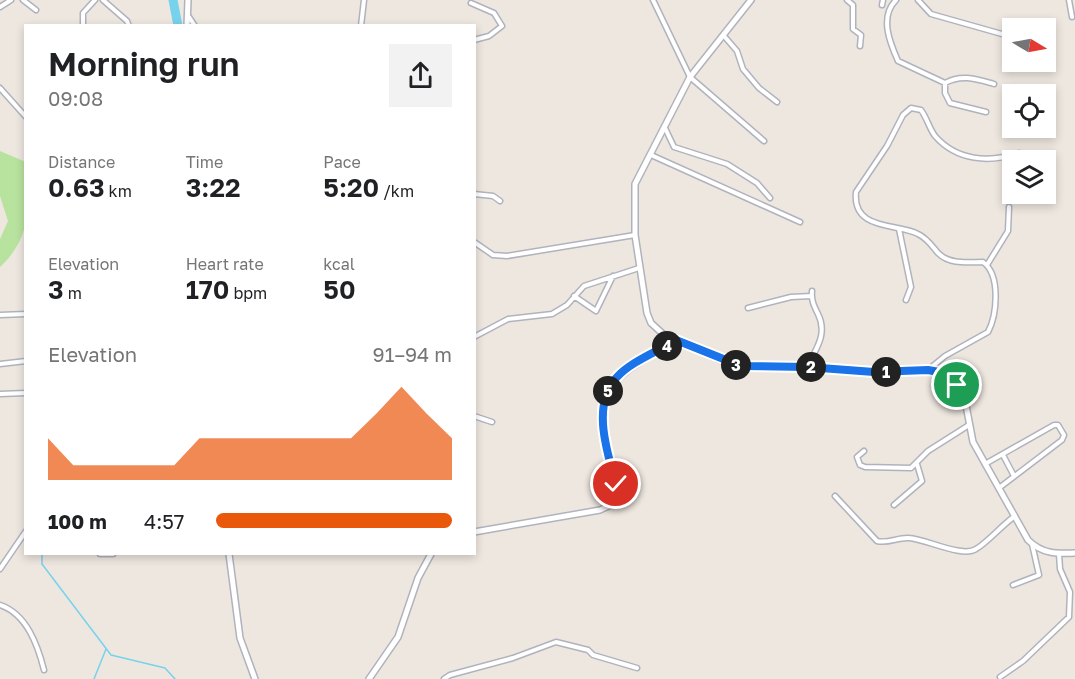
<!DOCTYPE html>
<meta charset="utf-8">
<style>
:root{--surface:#fff;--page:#f2f2f2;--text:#202124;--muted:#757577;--accent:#ea580c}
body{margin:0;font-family:"Golos Text",sans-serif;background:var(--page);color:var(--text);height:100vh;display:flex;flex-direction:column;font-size:22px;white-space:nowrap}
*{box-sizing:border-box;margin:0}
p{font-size:20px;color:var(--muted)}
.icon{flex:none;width:33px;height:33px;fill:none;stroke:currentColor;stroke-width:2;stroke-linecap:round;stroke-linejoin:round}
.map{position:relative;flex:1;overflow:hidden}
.side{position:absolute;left:24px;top:24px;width:452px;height:531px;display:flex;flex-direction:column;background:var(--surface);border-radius:0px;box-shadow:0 3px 9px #0003}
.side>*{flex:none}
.needle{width:39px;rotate:100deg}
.buttons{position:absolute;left:1002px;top:18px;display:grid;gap:12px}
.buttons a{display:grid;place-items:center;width:54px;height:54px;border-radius:0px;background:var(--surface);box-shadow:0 3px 9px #0003;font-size:30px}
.pin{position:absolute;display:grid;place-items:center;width:51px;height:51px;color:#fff;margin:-26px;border:3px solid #fff;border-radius:50%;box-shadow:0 2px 6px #0007}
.km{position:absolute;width:30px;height:30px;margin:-15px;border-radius:50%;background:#222;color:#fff;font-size:16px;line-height:30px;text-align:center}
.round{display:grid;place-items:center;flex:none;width:63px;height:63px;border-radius:0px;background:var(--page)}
.headline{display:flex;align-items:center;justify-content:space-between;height:102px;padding:0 24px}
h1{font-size:33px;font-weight:600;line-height:45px}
.figures{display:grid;grid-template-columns:repeat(3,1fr);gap:9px;height:102px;padding:6px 24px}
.figures div{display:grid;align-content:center}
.figures b{font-size:26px;font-weight:600}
.figures small{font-size:16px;font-weight:400}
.figures p{font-size:16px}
.chart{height:168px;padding:12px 24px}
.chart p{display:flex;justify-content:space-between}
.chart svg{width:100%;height:108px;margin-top:6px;fill:var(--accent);opacity:.7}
ul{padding:0 24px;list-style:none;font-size:20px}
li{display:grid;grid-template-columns:96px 72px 1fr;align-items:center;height:45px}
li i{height:15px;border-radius:8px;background:var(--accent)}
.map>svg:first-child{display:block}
</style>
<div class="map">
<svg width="1075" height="679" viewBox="0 0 1075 679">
<rect width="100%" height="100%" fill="#eee7e0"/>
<path fill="#b8e39e" d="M 0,151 L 26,162 C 26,206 35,234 0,267 L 0,239 L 8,221 L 0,196 Z"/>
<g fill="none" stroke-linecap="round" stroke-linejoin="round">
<path stroke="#77d2ec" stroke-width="1.5" d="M 42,554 L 42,564 L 111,655 L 165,668 L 175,679
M 94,679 L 106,649"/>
<path stroke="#77d2ec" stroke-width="9" d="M 173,0 L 178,26"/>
<defs>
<path id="street" d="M 23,0 L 36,10
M 103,0 L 127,21 L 129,26
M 653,0 L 690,77 L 764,141
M 847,0 L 853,5 L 853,29 L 861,35 L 860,46
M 896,0 C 879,17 890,43 898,61 L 945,83
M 918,0 L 931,14 L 1009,36
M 1069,0 L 1072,17
M 471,3 L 494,13 L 502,26 L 489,36 L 474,40
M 882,5 L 883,0
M 0,7 L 11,0
M 189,17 L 195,26
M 83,26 L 83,13 L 95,0
M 361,26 L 364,0
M 724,36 L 737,51 L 743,69 L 759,88 L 777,102
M 0,88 L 26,117
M 986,112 L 950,103 L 945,93 L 945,83 C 962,74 976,79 994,84
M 665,128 L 674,147 L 727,164 L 757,183 L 770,198
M 651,155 L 800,222
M 474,194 L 493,196 L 500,201
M 899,229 L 911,287 L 906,300
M 474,242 L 493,255 L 507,256 L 635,235
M 987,265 L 1008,231 L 1009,207
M 574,296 L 596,311 L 613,276
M 748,308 L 791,297 L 811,296
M 0,315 L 26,314
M 474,337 L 508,319 L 552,314 L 567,305 L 584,286 L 639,268
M 0,364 L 26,361
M 807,367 C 816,349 828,334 818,314 C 814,306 811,300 812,291
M 928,370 L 945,356 L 988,332 C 997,315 1001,275 983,262 C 968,262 950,265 938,253 C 932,246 927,238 918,234 C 897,223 852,231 856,192 L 887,146 L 903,115 L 911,108 L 921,110 C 927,118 929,128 935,136 C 957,161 989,163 1019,153
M 0,394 L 26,393
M 474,416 L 492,422
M 864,451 L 857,457 L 860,465 L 865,467 L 911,468 L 928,451 L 969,425
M 1003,455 L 1014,476
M 985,464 L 1054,425 L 1058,425 L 1064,435 L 1062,440 L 999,488
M 835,496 L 877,541 C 888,544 898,537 909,538 C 926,539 962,558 976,549 C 988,542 1002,525 1015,516
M 894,505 L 922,481 L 917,464
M 100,554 L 113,554
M 0,569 L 26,531
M 1013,585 L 1039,575 L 1032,544
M 0,605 C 27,614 38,646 44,670
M 1000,677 L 1023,661 L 1069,617 L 1070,592 L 1060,569 L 1059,554
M 444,679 L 450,675 L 513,658 L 556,642 L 588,650 L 593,655 L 637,668"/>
<path id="secondary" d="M 751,0 L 690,77 L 635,184 L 635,235 L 647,313 L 651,323 L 663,334 L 725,362 L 741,366 L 796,366 L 874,372 L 928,370 L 950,378 L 964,395 L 973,442 L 1028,540 C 1042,554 1057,554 1075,553
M 187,26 L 188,0
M 474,532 L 600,510 L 615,503 C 621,491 615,479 611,467 C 587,385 613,378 676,341
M 229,554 L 240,638 L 255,679
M 369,679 L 398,637 L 418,578 L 431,554"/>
</defs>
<use href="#street" stroke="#b0b3bd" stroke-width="7"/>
<use href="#secondary" stroke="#b0b3bd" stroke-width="8"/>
<use href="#street" stroke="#fff" stroke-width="4"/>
<use href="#secondary" stroke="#fff" stroke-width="5"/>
</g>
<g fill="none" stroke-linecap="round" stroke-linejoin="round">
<defs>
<path id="route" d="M 616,484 C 607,452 591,404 617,377 C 632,361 657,352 676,340 L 741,366 L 807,367 L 874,372 L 928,370 L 939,372 L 957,385"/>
</defs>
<use href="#route" stroke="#fff" stroke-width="12"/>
<use href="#route" stroke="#1a73e8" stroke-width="8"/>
</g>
</svg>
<div class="buttons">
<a><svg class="needle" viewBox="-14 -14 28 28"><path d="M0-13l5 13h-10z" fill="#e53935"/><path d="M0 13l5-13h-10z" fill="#757577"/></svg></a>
<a><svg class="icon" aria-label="locate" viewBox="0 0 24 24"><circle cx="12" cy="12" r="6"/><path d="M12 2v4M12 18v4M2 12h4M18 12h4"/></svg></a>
<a><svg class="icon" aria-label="layers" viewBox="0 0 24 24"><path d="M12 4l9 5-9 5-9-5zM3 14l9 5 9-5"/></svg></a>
</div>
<div class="pin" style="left:957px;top:385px;background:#1e9e55"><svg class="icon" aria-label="arrive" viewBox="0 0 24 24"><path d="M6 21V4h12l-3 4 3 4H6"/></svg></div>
<div class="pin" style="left:616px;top:484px;background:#d93025"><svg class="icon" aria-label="check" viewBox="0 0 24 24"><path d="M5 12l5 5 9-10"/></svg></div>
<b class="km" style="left:886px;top:372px">1</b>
<b class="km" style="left:811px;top:367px">2</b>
<b class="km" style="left:736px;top:365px">3</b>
<b class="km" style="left:667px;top:346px">4</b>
<b class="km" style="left:608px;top:391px">5</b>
<section class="side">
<div class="headline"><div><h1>Morning run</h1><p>09:08</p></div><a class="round"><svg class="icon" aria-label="share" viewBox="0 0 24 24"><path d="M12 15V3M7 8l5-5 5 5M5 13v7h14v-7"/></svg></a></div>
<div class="figures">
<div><p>Distance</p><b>0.63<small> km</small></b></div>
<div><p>Time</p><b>3:22</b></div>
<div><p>Pace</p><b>5:20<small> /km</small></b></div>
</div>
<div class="figures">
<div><p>Elevation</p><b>3<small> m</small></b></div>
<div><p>Heart rate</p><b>170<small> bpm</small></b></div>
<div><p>kcal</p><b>50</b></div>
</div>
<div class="chart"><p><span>Elevation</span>91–94 m</p>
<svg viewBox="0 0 160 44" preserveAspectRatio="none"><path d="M0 44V27L10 38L20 38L30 38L40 38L50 38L60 27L70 27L80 27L90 27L100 27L110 27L120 27L130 17L140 6L150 17L160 27V44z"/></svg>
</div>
<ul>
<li><b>100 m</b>4:57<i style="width:100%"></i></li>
</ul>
</section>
</div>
